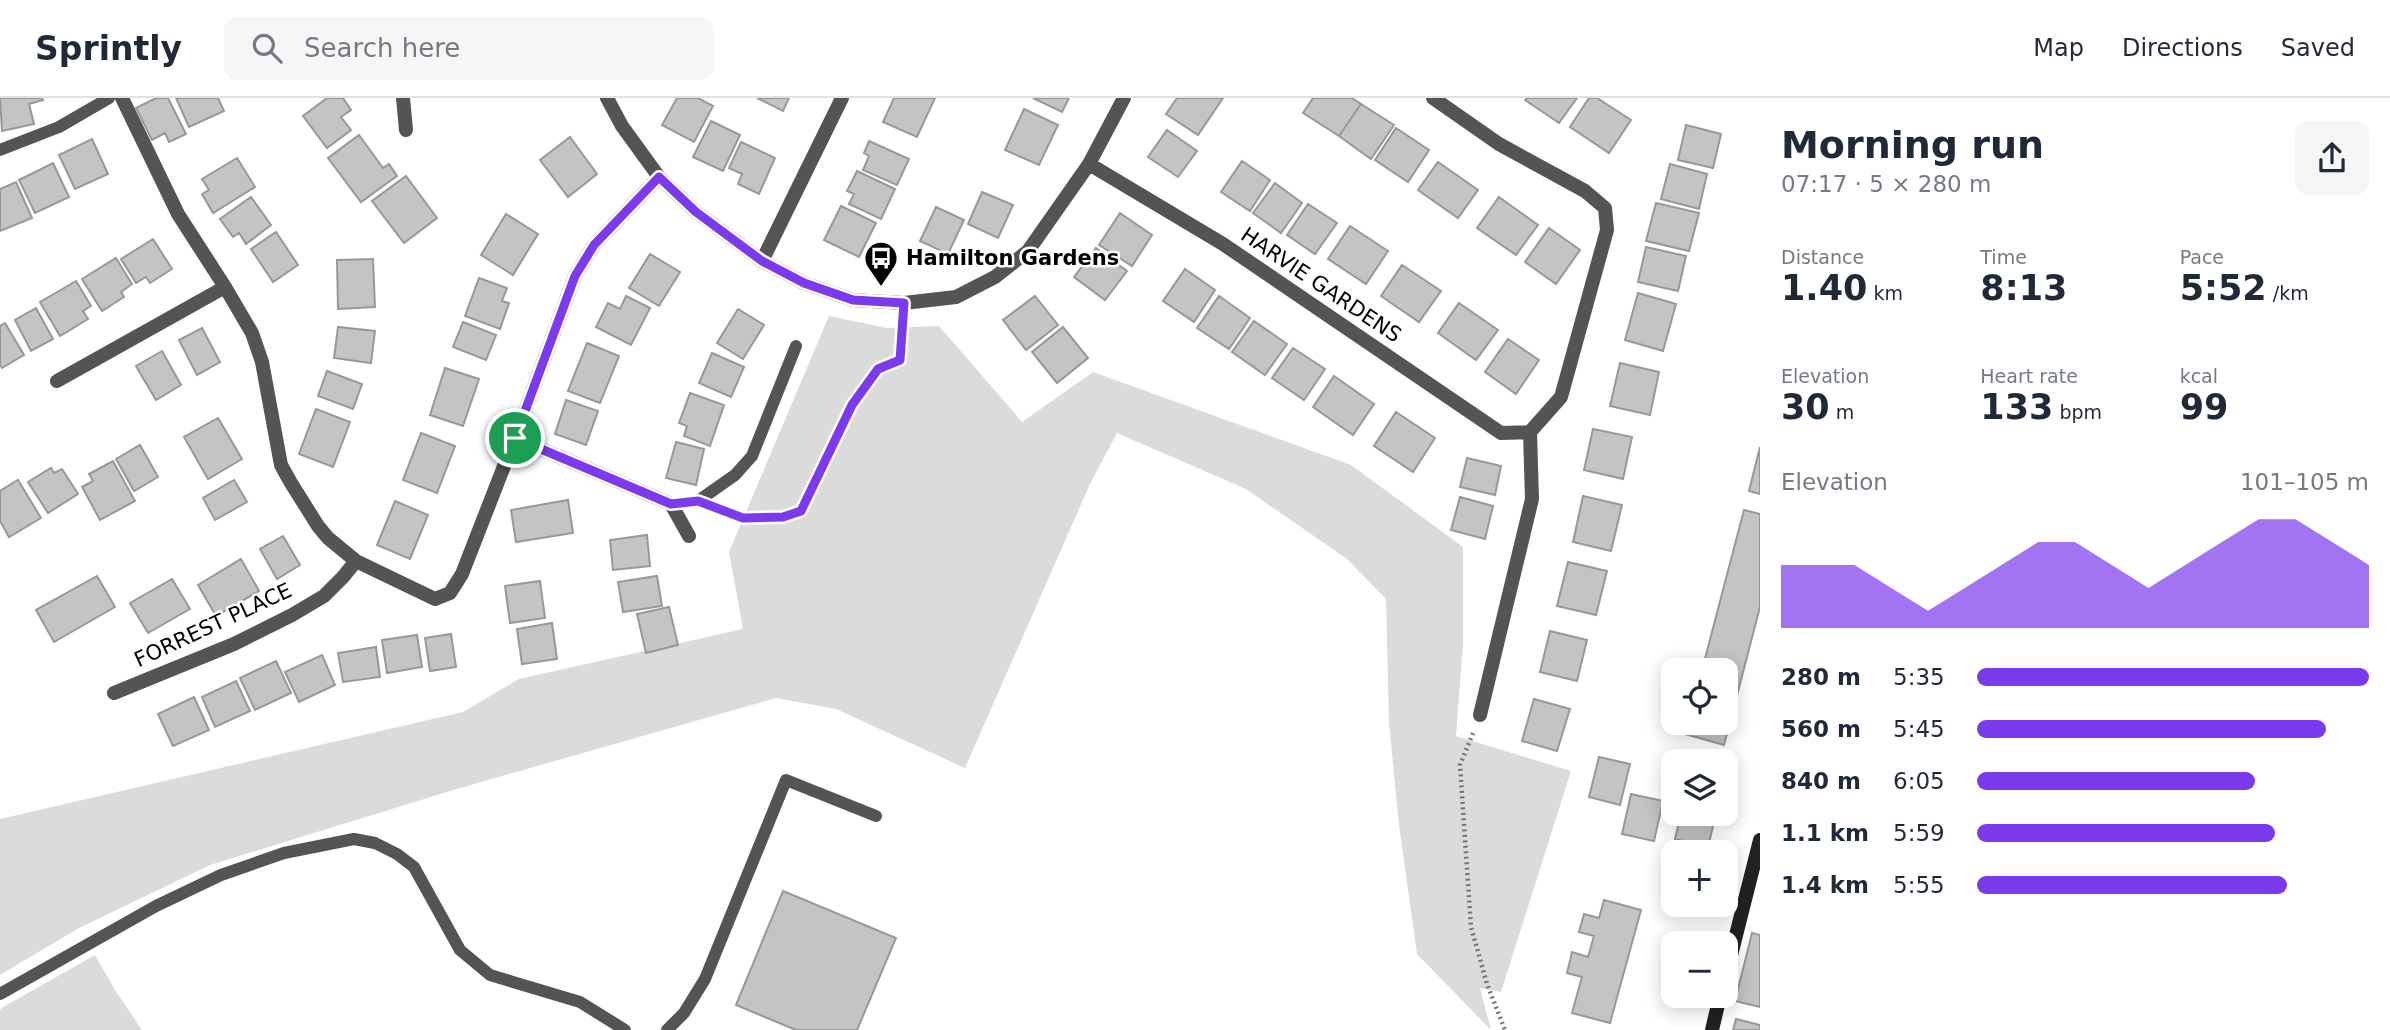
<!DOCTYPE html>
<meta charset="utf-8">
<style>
:root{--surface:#fff;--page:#f6f6f7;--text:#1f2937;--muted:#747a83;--line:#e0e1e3;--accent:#7c3aed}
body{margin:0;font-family:"DejaVu Sans",sans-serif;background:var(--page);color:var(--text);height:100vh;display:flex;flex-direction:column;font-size:26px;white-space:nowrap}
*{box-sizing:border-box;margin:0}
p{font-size:23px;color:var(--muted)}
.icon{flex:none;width:38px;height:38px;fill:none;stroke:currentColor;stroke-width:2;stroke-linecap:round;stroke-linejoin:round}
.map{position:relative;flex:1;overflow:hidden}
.details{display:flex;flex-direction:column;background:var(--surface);width:630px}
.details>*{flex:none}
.buttons{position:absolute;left:1661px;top:560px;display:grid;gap:14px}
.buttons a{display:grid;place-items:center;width:77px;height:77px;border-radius:14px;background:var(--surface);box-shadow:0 4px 18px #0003;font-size:35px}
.pin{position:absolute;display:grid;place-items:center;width:60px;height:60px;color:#fff;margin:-30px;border:4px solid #fff;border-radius:50%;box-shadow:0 2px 7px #0007}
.round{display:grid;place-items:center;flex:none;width:74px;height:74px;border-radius:14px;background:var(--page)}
.headline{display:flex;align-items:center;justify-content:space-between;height:119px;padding:0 21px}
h1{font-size:38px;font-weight:700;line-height:52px}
.figures{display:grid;grid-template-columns:repeat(3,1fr);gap:10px;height:119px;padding:7px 21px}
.figures div{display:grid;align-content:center}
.figures b{font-size:35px;font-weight:700}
.figures small{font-size:19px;font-weight:400}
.figures p{font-size:19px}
.chart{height:196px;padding:14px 21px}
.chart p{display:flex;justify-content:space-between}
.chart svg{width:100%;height:126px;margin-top:7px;fill:var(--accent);opacity:.7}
ul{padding:0 21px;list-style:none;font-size:23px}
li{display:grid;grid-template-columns:112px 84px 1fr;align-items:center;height:52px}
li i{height:18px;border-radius:9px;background:var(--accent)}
header{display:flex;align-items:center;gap:42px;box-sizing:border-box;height:98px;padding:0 35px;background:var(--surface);border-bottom:2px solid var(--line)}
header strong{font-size:33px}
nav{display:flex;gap:38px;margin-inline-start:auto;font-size:24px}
.search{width:490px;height:63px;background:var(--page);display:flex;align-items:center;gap:18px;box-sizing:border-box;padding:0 24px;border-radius:14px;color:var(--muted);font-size:26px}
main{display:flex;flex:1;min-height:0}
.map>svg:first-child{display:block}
</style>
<header>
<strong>Sprintly</strong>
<div class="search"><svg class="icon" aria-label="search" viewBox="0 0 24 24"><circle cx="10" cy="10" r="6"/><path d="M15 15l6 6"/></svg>Search here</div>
<nav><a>Map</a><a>Directions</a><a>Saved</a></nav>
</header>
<main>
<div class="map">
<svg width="1760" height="932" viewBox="0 0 1760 932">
<rect width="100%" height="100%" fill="#fff"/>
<path fill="#dbdbdb" d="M 829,218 L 887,230 L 939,228 L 1022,324 L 1093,274 L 1351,367 L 1463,449 L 1463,546 L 1456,638 L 1571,673 L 1501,894 L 1480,890 L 1491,932 L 1417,856 L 1399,727 L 1389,625 L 1386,501 L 1347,461 L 1246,391 L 1117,335 L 1090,386 L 965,670 L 836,611 L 776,600 L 460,690 L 210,767 L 79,830 L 0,877 L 0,721 L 463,614 L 519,581 L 743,531 L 729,454 Z
M 95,857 L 117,895 L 142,932 L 0,932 L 0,912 L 3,909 Z"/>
<path fill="#c4c4c4" stroke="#989898" stroke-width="2" d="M 0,0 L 42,0 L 43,2 L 29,6 L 34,26 L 2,33 Z
M 156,0 L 168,0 L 186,36 L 169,44 L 165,35 L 152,42 L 136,10 Z
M 176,0 L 218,0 L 224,13 L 189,29 Z
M 327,0 L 343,0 L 351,12 L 341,19 L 351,32 L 327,50 L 303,18 Z
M 677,0 L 698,0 L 713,8 L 694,44 L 662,27 Z
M 757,0 L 789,0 L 783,13 Z
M 894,0 L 935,0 L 917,39 L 883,24 Z
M 1033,0 L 1069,0 L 1062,14 Z
M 1177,0 L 1223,0 L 1198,37 L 1166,16 Z
M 1313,0 L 1352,0 L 1361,6 L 1339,38 L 1303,15 Z
M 1527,0 L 1577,0 L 1559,25 L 1525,2 Z
M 1589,0 L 1597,0 L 1631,22 L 1609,55 L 1570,29 Z
M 1361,6 L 1394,27 L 1371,61 L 1339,38 Z
M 1024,11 L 1058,27 L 1039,67 L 1005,52 Z
M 711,23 L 740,37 L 723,73 L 693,59 Z
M 1686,27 L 1721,36 L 1713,70 L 1678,62 Z
M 1396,30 L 1429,52 L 1408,84 L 1375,62 Z
M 1167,32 L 1197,53 L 1178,79 L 1148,59 Z
M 359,37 L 383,70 L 389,66 L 397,78 L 361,104 L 328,60 Z
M 570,39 L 597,76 L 568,99 L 540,62 Z
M 92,41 L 108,76 L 75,91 L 59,57 Z
M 869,43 L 909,61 L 897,87 L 863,72 L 869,58 L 864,55 Z
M 741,44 L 775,60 L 759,96 L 738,86 L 742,76 L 729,70 Z
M 237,60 L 255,89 L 213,115 L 202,96 L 209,92 L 202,81 Z
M 1242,63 L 1270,82 L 1250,113 L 1221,94 Z
M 1438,64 L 1478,92 L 1458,120 L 1418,92 Z
M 53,65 L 69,99 L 35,115 L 19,82 Z
M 1670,66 L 1707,76 L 1699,111 L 1661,101 Z
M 857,73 L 895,91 L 881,121 L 849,106 L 854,96 L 847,93 Z
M 406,78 L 437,120 L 404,145 L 372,103 Z
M 16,84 L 32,120 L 0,133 L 0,91 Z
M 1275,85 L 1302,105 L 1281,135 L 1253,115 Z
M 982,94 L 1013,107 L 998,140 L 968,126 Z
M 251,99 L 271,127 L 246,146 L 239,135 L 233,139 L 220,121 Z
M 1499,99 L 1538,127 L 1516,157 L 1477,130 Z
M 1656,105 L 1699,115 L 1689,153 L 1646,143 Z
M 1308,106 L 1337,125 L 1315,156 L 1287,137 Z
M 841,108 L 876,125 L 859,159 L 824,142 Z
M 936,109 L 964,122 L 948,156 L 920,143 Z
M 1120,115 L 1152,137 L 1132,168 L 1099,147 Z
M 506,116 L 538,136 L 513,177 L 481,157 Z
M 1350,128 L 1388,153 L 1366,186 L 1328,161 Z
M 1549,130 L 1580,152 L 1556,186 L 1525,164 Z
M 276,134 L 298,167 L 273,184 L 251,151 Z
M 153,141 L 172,171 L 150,185 L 146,179 L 136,185 L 121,161 Z
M 1646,149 L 1686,158 L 1678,193 L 1638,184 Z
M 1096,150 L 1127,173 L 1105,202 L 1074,179 Z
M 650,156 L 680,174 L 659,208 L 629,190 Z
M 116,160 L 132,186 L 121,194 L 124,199 L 102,213 L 82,181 Z
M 373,161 L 375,209 L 338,211 L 337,162 Z
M 1402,167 L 1441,193 L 1419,224 L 1381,198 Z
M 1185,171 L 1215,192 L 1194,224 L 1163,203 Z
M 479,180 L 507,190 L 502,203 L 509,205 L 500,231 L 465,218 Z
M 76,183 L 91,208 L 83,213 L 88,221 L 60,238 L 40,204 Z
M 1638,195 L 1676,206 L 1663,253 L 1625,242 Z
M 626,198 L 650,210 L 631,247 L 596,229 L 608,205 L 620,211 Z
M 1035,198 L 1058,227 L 1026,252 L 1003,222 Z
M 1219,198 L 1250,220 L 1229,251 L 1197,230 Z
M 1459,205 L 1498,232 L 1476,262 L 1438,235 Z
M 36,210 L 53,241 L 31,253 L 15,222 Z
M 738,211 L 764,227 L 743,261 L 717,245 Z
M 1254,223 L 1287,246 L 1265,277 L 1232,254 Z
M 463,224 L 496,237 L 486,262 L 453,249 Z
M 5,225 L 24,257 L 2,270 L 0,267 L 0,228 Z
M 338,229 L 375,233 L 371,265 L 334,260 Z
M 1063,229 L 1088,260 L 1057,285 L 1032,254 Z
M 202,230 L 220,264 L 197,277 L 179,242 Z
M 1508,241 L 1539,262 L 1516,296 L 1485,274 Z
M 587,245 L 619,258 L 600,305 L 568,293 Z
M 1293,250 L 1325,271 L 1304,302 L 1272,280 Z
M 162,253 L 181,287 L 156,302 L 136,268 Z
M 712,255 L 744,269 L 731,299 L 699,285 Z
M 1620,265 L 1659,274 L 1650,317 L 1610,308 Z
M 445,270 L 479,281 L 463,328 L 430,317 Z
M 327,273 L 362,286 L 353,311 L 318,298 Z
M 1334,278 L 1374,306 L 1353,337 L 1313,309 Z
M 690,295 L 724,307 L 710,348 L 684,338 L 687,328 L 679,325 Z
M 566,302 L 598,313 L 586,347 L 555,336 Z
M 316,311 L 350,324 L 333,369 L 299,356 Z
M 1396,314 L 1435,340 L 1413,374 L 1374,348 Z
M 218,320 L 242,361 L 208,381 L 184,339 Z
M 1593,331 L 1632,339 L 1623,381 L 1584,372 Z
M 421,335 L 455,348 L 437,395 L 403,382 Z
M 676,344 L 704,351 L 696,387 L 666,380 Z
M 140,347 L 158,379 L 134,393 L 116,361 Z
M 1760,349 L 1760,396 L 1749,393 Z
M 1467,360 L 1501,368 L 1495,397 L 1460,389 Z
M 113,363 L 135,403 L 100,422 L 82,389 L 93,383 L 89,376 Z
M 51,370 L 54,375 L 62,371 L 78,396 L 48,415 L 28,384 Z
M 18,382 L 41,420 L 9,439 L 0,423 L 0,393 Z
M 234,382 L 247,404 L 215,422 L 203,400 Z
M 1583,398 L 1622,407 L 1611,453 L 1573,444 Z
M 1460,399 L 1493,408 L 1485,441 L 1451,432 Z
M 568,402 L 573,435 L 516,444 L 511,412 Z
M 395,403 L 428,417 L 410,461 L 377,447 Z
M 1744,412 L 1760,416 L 1760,509 L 1724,647 L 1685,636 L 1688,625 L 1726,625 L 1726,572 L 1702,572 Z
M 647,437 L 650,468 L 613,472 L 610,442 Z
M 283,438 L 300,467 L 277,481 L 260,451 Z
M 241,461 L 259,493 L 216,518 L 198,487 Z
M 1568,464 L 1607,473 L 1596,517 L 1557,508 Z
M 97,478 L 115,509 L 54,544 L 36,512 Z
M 657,478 L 662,508 L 623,514 L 618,484 Z
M 172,481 L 190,511 L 148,535 L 130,505 Z
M 540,483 L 545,520 L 510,525 L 505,488 Z
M 669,509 L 678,547 L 646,555 L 637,516 Z
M 552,525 L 557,561 L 522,566 L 517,531 Z
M 1550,533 L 1587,542 L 1577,583 L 1540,574 Z
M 451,536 L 456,569 L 430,573 L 425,540 Z
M 417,537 L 422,569 L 387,575 L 382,542 Z
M 376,549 L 380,579 L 343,584 L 338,555 Z
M 322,557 L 335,587 L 299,604 L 285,574 Z
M 276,563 L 291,595 L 255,612 L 240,580 Z
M 236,583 L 250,613 L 215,629 L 202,599 Z
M 194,599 L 209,632 L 173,648 L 158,616 Z
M 1534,601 L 1570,611 L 1557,653 L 1522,643 Z
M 1599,659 L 1630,666 L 1620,707 L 1589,699 Z
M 1631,696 L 1663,703 L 1654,743 L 1622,736 Z
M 1681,716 L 1716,716 L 1708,749 L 1675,741 Z
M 783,793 L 896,840 L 857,932 L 796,932 L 736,907 Z
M 1604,802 L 1641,812 L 1610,925 L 1572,915 L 1582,879 L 1567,875 L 1572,854 L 1588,859 L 1594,838 L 1579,834 L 1584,816 L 1599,820 Z
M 1752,835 L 1760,837 L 1760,909 L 1735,903 Z
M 1736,921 L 1760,927 L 1760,932 L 1733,932 Z"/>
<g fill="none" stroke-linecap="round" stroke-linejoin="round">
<path stroke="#767676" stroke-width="4.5" stroke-dasharray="2 3.5" stroke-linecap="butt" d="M 719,411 C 747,421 773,423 801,413 L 853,307 L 878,271 L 900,262 L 903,223
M 1473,635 L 1460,667 L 1471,829 L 1487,886 L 1505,932"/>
<path stroke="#545454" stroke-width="12" d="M 0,52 L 59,29 L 109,0
M 671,406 L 698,403 L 735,377 L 752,358 L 796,248
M 0,896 L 156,808 L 221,777 L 284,755 L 354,741 L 375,745 L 397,756 L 414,769 L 460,852 L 490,877 L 580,904 L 625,932
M 667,932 L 684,915 L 705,881 L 786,682 L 876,718"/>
<path stroke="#545454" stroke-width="14" d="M 122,0 L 178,116 L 225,189 L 252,235 L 262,264 L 281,367 L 291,385 L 318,428 L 328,440 L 356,463 L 435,501 L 450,495 L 462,476 L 515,340 L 575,178 L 594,147 L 659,79
M 403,0 L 406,32
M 607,0 L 622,28 L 659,79 L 696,114 L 762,163 L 804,185 L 853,202 L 904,205 L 956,199 L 995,179 L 1028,153 L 1089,66 L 1124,0
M 1089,66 L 1223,146 L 1501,335 L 1530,334 L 1561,299 L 1607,132 L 1605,110 L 1585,93 L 1499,46 L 1433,0
M 762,163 L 842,0
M 57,283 L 225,189
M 515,340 L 671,406 L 689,438
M 114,595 L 234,546 L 292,517 L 324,498 L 343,479 L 356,463
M 1480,617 L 1532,401 L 1530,334"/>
<path stroke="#212121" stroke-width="14" d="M 1726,877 L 1760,742
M 1712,932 L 1720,898"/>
</g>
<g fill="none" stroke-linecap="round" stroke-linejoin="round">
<defs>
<path id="route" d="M 659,79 L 696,114 L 762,163 L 804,185 L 853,202 L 904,205 L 900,262 L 878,271 L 852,307 L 801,413 L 783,419 L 743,420 L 698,403 L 671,406 L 515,340 L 575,178 L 594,147 Z"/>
</defs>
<use href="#route" stroke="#fff" stroke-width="14"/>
<use href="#route" stroke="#7c3aed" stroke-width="9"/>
</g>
<defs>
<symbol id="bus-pin" viewBox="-11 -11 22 30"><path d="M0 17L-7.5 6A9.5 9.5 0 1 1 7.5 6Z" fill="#000" stroke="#fff"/><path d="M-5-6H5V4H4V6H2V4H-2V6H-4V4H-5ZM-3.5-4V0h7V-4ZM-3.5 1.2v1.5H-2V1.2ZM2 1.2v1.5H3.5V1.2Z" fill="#fff"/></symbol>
</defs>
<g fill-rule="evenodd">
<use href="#bus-pin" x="862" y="141" width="38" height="52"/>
</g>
<g text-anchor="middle" stroke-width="5" stroke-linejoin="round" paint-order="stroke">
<g font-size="21" font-weight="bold" fill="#000" stroke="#fff" text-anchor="start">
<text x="906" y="167">Hamilton Gardens</text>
</g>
<g font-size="21" fill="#000" stroke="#fff">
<text transform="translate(1321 187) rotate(34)" y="7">HARVIE GARDENS</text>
<text transform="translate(213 527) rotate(-25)" y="7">FORREST PLACE</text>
</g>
</g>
</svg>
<div class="buttons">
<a><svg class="icon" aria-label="locate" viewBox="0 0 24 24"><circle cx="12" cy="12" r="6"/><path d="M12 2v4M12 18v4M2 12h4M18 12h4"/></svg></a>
<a><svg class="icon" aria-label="layers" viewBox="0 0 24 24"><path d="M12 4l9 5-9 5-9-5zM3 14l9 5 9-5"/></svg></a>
<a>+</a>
<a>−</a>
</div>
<div class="pin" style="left:515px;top:340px;background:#1e9e55"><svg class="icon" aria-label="arrive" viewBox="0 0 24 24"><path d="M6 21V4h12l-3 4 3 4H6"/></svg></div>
</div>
<section class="details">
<div class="headline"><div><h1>Morning run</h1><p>07:17 · 5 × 280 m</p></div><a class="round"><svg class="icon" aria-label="share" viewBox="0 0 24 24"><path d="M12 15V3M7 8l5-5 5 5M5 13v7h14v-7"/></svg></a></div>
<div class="figures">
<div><p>Distance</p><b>1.40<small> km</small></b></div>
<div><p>Time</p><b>8:13</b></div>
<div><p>Pace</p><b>5:52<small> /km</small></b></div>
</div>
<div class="figures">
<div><p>Elevation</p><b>30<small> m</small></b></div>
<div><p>Heart rate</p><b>133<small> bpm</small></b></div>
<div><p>kcal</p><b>99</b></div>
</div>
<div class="chart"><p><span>Elevation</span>101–105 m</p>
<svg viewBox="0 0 160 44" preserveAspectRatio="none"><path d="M0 44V22L10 22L20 22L30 30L40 38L50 30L60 22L70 14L80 14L90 22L100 30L110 22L120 14L130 6L140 6L150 14L160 22V44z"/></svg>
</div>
<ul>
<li><b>280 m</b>5:35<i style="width:100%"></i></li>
<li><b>560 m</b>5:45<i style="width:89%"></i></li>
<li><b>840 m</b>6:05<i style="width:71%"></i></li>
<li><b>1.1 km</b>5:59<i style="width:76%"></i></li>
<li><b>1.4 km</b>5:55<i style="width:79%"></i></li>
</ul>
</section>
</main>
